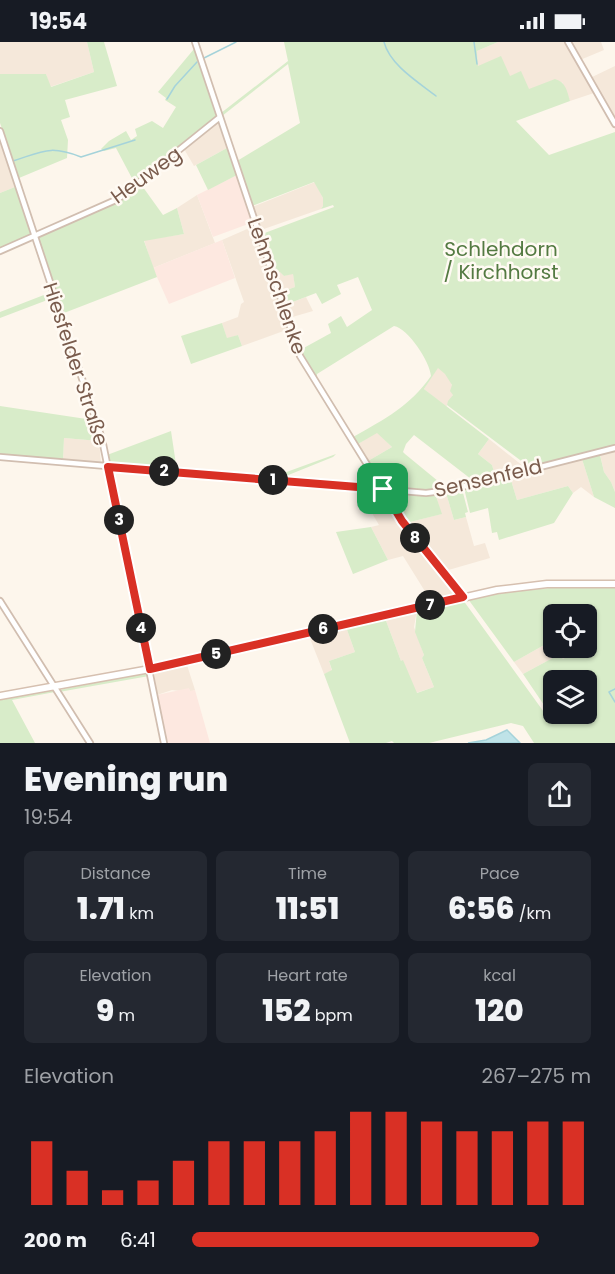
<!DOCTYPE html>
<meta charset="utf-8">
<style>
:root{--surface:#171b24;--page:#242831;--text:#f1f3f6;--muted:#9ea1a6;--accent:#d93025}
body{margin:0;font-family:Poppins,sans-serif;background:var(--page);color:var(--text);height:100vh;display:flex;flex-direction:column;font-size:22px;white-space:nowrap}
*{box-sizing:border-box;margin:0}
p{font-size:20px;color:var(--muted)}
.icon{flex:none;width:33px;height:33px;fill:none;stroke:currentColor;stroke-width:2;stroke-linecap:round;stroke-linejoin:round}
.map{position:relative;height:701px;overflow:hidden}
.panel{display:flex;flex-direction:column;background:var(--surface);flex:1}
.panel>*{flex:none}
.tools{position:absolute;left:543px;top:562px;display:grid;gap:12px}
.tools a{display:grid;place-items:center;width:54px;height:54px;border-radius:9px;background:var(--surface);box-shadow:0 2px 4px #0004;font-size:30px}
.pin{position:absolute;display:grid;place-items:center;width:51px;height:51px;color:#fff;margin:-26px;border-radius:12px;box-shadow:0 3px 9px #0006}
.km{position:absolute;width:30px;height:30px;margin:-15px;border-radius:50%;background:#222;color:#fff;font-size:16px;line-height:30px;text-align:center}
.round{display:grid;place-items:center;flex:none;width:63px;height:63px;border-radius:9px;background:var(--page)}
.summary{display:flex;align-items:center;justify-content:space-between;height:102px;padding:0 24px}
h1{font-size:33px;font-weight:800;line-height:45px}
.metrics{display:grid;grid-template-columns:repeat(3,1fr);gap:9px;height:102px;padding:6px 24px}
.metrics div{display:grid;align-content:center;border-radius:9px;background:var(--page);text-align:center}
.metrics b{font-size:30px;font-weight:800}
.metrics small{font-size:16px;font-weight:400}
.metrics p{font-size:16px}
.chart{height:168px;padding:12px 24px}
.chart p{display:flex;justify-content:space-between}
.chart svg{width:100%;height:108px;margin-top:6px;stroke:var(--accent);stroke-width:6}
ul{padding:0 24px;list-style:none;font-size:20px}
li{display:grid;grid-template-columns:96px 72px 1fr;align-items:center;height:45px}
li i{height:15px;border-radius:8px;background:var(--accent)}
.status{display:flex;justify-content:space-between;align-items:center;height:42px;padding:0 30px;background:var(--surface);direction:ltr}
.status svg{height:16px;fill:currentColor}
.map>svg:first-child{display:block}
</style>
<div class="status"><b>19:54</b><svg viewBox="0 0 49 12"><path d="M0 12V9h3v3zM5 12V6h3v6zM10 12V3h3v9zM15 12V0h3v12zM26 1h20v11H26zM47 4h2v5h-2z"/></svg></div>
<div class="map">
<svg width="615" height="701" viewBox="0 0 615 701">
<rect width="100%" height="100%" fill="#fdf6ec"/>
<path fill="#f5e8da" d="M 0,0 L 87,0 L 94,30 L 50,45 L 46,32 L 0,32 Z
M 498,0 L 564,0 L 594,51 L 570,59 L 562,40 L 529,48 L 510,34 L 478,24 L 477,9 Z
M 570,0 L 601,0 L 604,8 L 580,18 Z
M 615,24 L 615,77 L 590,36 Z
M 218,79 L 227,106 L 194,124 L 184,107 Z
M 0,100 L 15,145 L 0,151 Z
M 315,140 L 323,156 L 323,164 L 321,167 L 261,188 L 252,165 Z
M 197,153 L 215,201 L 153,226 L 144,198 L 184,192 L 177,166 Z
M 254,184 L 289,287 L 242,304 L 238,293 L 227,297 L 222,281 L 238,275 L 241,262 L 244,260 L 222,198 Z
M 280,229 L 284,234 L 293,231 L 295,245 L 281,250 L 275,232 Z
M 306,255 L 313,269 L 289,276 L 285,263 Z
M 438,325 L 450,336 L 452,344 L 453,353 L 446,365 L 424,347 Z
M 377,390 L 392,405 L 368,419 L 358,402 Z
M 64,396 L 99,399 L 101,421 L 63,419 Z
M 489,397 L 523,424 L 523,425 L 495,433 L 492,423 L 478,412 Z
M 615,409 L 615,450 L 611,440 L 604,430 L 600,412 Z
M 582,417 L 594,455 L 581,445 L 573,451 L 568,444 L 517,458 L 510,435 Z
M 358,447 L 382,448 L 457,553 L 431,559 L 403,514 L 388,518 L 371,485 L 379,483 Z
M 446,451 L 454,478 L 466,475 L 474,504 L 485,501 L 490,516 L 445,529 L 406,481 L 441,472 L 436,453 Z
M 417,568 L 414,585 L 424,613 L 422,616 L 434,645 L 416,651 L 403,619 L 401,619 L 385,576 Z
M 346,585 L 355,610 L 329,619 L 332,629 L 324,632 L 309,594 Z
M 553,598 L 554,606 L 579,608 L 563,617 L 560,612 L 523,632 L 514,620 Z
M 187,623 L 195,648 L 190,650 L 189,647 L 181,649 L 172,648 L 157,653 L 154,630 Z"/>
<path fill="#fde8e0" d="M 237,133 L 252,179 L 251,181 L 213,195 L 197,153 Z
M 222,198 L 235,236 L 169,262 L 153,226 Z
M 189,646 L 190,649 L 195,648 L 210,701 L 166,701 L 157,653 Z"/>
<path fill="#d8ecc9" fill-rule="evenodd" d="M 87,0 L 104,0 L 117,44 L 65,58 L 70,75 L 61,78 L 68,98 L 67,116 L 19,136 L 0,81 L 0,32 L 46,32 L 51,45 L 94,30 Z
M 284,0 L 498,0 L 477,9 L 478,24 L 501,14 L 510,34 L 521,29 L 529,47 L 555,37 C 566,40 567,49 570,59 L 516,79 L 549,113 L 615,90 L 615,404 L 528,424 L 447,363 L 448,359 L 453,353 L 450,349 L 452,343 L 445,332 L 438,326 L 424,347 L 489,397 L 478,412 L 492,423 L 495,433 L 434,449 L 388,446 L 382,444 L 360,410 L 361,408 L 368,419 L 392,405 L 377,391 L 358,402 L 312,332 L 314,330 L 300,308 L 331,291 L 328,282 L 341,274 L 347,285 L 372,268 L 358,235 L 337,243 L 341,252 L 322,262 L 316,251 L 285,263 L 281,250 L 295,245 L 293,232 L 284,234 L 280,230 L 275,232 L 262,192 L 334,165 L 333,163 L 321,167 L 323,164 L 323,156 L 314,140 L 252,164 L 237,119 L 300,81 L 288,22 L 222,74 L 221,71 L 288,19 ZM 394,284 C 408,286 430,320 431,334 C 410,364 385,377 353,395 L 317,337 L 317,332 ZM 414,393 L 471,437 L 471,438 L 444,444 L 405,412 L 403,410 L 406,402 Z
M 194,7 L 216,74 L 135,142 L 116,106 L 104,109 L 101,107 L 109,99 L 126,89 L 131,98 L 137,94 L 135,87 L 152,79 L 163,86 L 176,65 L 165,58 L 166,56 L 158,50 Z
M 227,106 L 237,133 L 208,148 L 196,123 Z
M 140,141 L 163,173 L 177,166 L 184,192 L 144,199 L 157,235 L 64,271 L 38,194 L 121,158 Z
M 15,145 L 31,193 L 0,207 L 0,151 Z
M 51,247 L 95,377 L 93,379 L 99,399 L 64,396 L 63,419 L 0,413 L 0,364 L 93,378 L 50,257 L 0,276 L 0,270 L 49,251 Z
M 222,281 L 227,296 L 238,293 L 242,304 L 191,322 L 181,294 Z
M 171,389 L 177,429 L 109,425 L 107,413 Z
M 336,412 L 333,415 L 281,436 L 231,433 L 231,430 L 281,432 Z
M 600,413 L 604,430 L 611,440 L 615,450 L 615,466 L 594,455 L 582,417 Z
M 510,435 L 517,458 L 568,444 L 573,451 L 554,481 L 499,498 L 497,490 L 492,491 L 488,466 L 470,471 L 464,446 Z
M 462,447 L 468,470 L 465,471 L 466,475 L 454,478 L 446,451 Z
M 390,451 L 436,454 L 442,472 L 406,481 L 388,452 Z
M 371,485 L 388,518 L 353,532 L 336,490 Z
M 560,545 L 615,545 L 615,701 L 534,701 L 523,684 L 511,681 L 429,701 L 394,701 L 392,699 L 386,701 L 350,701 L 324,632 L 332,628 L 329,619 L 355,610 L 346,585 L 385,576 L 401,619 L 403,618 L 417,651 L 434,645 L 422,616 L 424,613 L 415,590 L 417,568 L 463,558 L 546,673 L 550,672 L 523,632 L 560,612 L 563,617 L 578,608 L 578,606 L 586,606 L 586,573 L 554,573 L 553,598 L 514,620 L 468,557 L 497,551 ZM 554,639 L 586,639 L 586,672 L 554,672 Z
M 145,631 L 149,634 L 59,650 L 59,648 Z
M 53,648 L 55,650 L 12,658 L 35,701 L 0,701 L 0,657 Z"/>
<path fill="#bfe3e8" stroke="#a5d3da" stroke-width="1.5" d="M 507,688 L 520,701 L 468,701 L 486,698 Z"/>
<g fill="none" stroke-linecap="round" stroke-linejoin="round">
<path stroke="#a5d3da" stroke-width="1.5" d="M 384,0 C 390,23 418,40 436,54
M 474,0 L 477,22
M 204,16 L 236,0
M 167,57 L 175,44 L 197,20
M 13,119 C 44,109 50,103 81,115 L 135,98
M 615,647 L 609,650 L 615,660"/>
<defs>
<path id="street" d="M 195,0 L 300,314 L 402,479 L 463,555
M 568,0 L 615,82
M 0,89 L 102,397 L 164,701
M 0,209 L 118,157 L 220,75
M 0,415 L 426,451 L 450,448 L 615,406
M 0,559 L 90,701"/>
<path id="secondary" d="M 0,654 L 150,627 L 497,548 L 547,542 L 615,542"/>
</defs>
<use href="#street" stroke="#d1beb0" stroke-width="8"/>
<use href="#secondary" stroke="#d6c0b0" stroke-width="9"/>
<use href="#street" stroke="#fff" stroke-width="4.5"/>
<use href="#secondary" stroke="#fff" stroke-width="6"/>
</g>
<g fill="none" stroke-linecap="round" stroke-linejoin="round">
<defs>
<path id="route" d="M 108,425 L 383,447 L 402,479 L 463,555 L 150,627 Z"/>
</defs>
<use href="#route" stroke="#fff" stroke-width="12"/>
<use href="#route" stroke="#d93025" stroke-width="8"/>
</g>
<g text-anchor="middle" stroke-width="5" stroke-linejoin="round" paint-order="stroke">
<g font-size="20" fill="#7a5c4d" stroke="#fffaf3">
<text transform="translate(146 133) rotate(-36)" y="7">Heuweg</text>
<text transform="translate(277 244) rotate(71)" y="7">Lehmschlenke</text>
<text transform="translate(76 322) rotate(72)" y="7">Hiesfelder Straße</text>
<text transform="translate(488 436) rotate(-13)" y="7">Sensenfeld</text>
</g>
<g font-size="20" fill="#537a41" stroke="#fffaf3">
<text x="501" y="214">Schlehdorn<tspan x="501" dy="23">/ Kirchhorst</tspan></text>
</g>
</g>
</svg>
<div class="tools">
<a><svg class="icon" aria-label="locate" viewBox="0 0 24 24"><circle cx="12" cy="12" r="6"/><path d="M12 2v4M12 18v4M2 12h4M18 12h4"/></svg></a>
<a><svg class="icon" aria-label="layers" viewBox="0 0 24 24"><path d="M12 4l9 5-9 5-9-5zM3 14l9 5 9-5"/></svg></a>
</div>
<div class="pin" style="left:383px;top:447px;background:#1e9e55"><svg class="icon" aria-label="arrive" viewBox="0 0 24 24"><path d="M6 21V4h12l-3 4 3 4H6"/></svg></div>
<b class="km" style="left:273px;top:438px">1</b>
<b class="km" style="left:164px;top:429px">2</b>
<b class="km" style="left:119px;top:478px">3</b>
<b class="km" style="left:141px;top:586px">4</b>
<b class="km" style="left:216px;top:612px">5</b>
<b class="km" style="left:323px;top:587px">6</b>
<b class="km" style="left:430px;top:563px">7</b>
<b class="km" style="left:415px;top:496px">8</b>
</div>
<section class="panel">
<div class="summary"><div><h1>Evening run</h1><p>19:54</p></div><a class="round"><svg class="icon" aria-label="share" viewBox="0 0 24 24"><path d="M12 15V3M7 8l5-5 5 5M5 13v7h14v-7"/></svg></a></div>
<div class="metrics">
<div><p>Distance</p><b>1.71<small> km</small></b></div>
<div><p>Time</p><b>11:51</b></div>
<div><p>Pace</p><b>6:56<small> /km</small></b></div>
</div>
<div class="metrics">
<div><p>Elevation</p><b>9<small> m</small></b></div>
<div><p>Heart rate</p><b>152<small> bpm</small></b></div>
<div><p>kcal</p><b>120</b></div>
</div>
<div class="chart"><p><span>Elevation</span>267–275 m</p>
<svg viewBox="0 0 160 44" preserveAspectRatio="none"><path d="M5 44V18M15 44V30M25 44V38M35 44V34M45 44V26M55 44V18M65 44V18M75 44V18M85 44V14M95 44V6M105 44V6M115 44V10M125 44V14M135 44V14M145 44V10M155 44V10"/></svg>
</div>
<ul>
<li><b>200 m</b>6:41<i style="width:87%"></i></li>
</ul>
</section>
